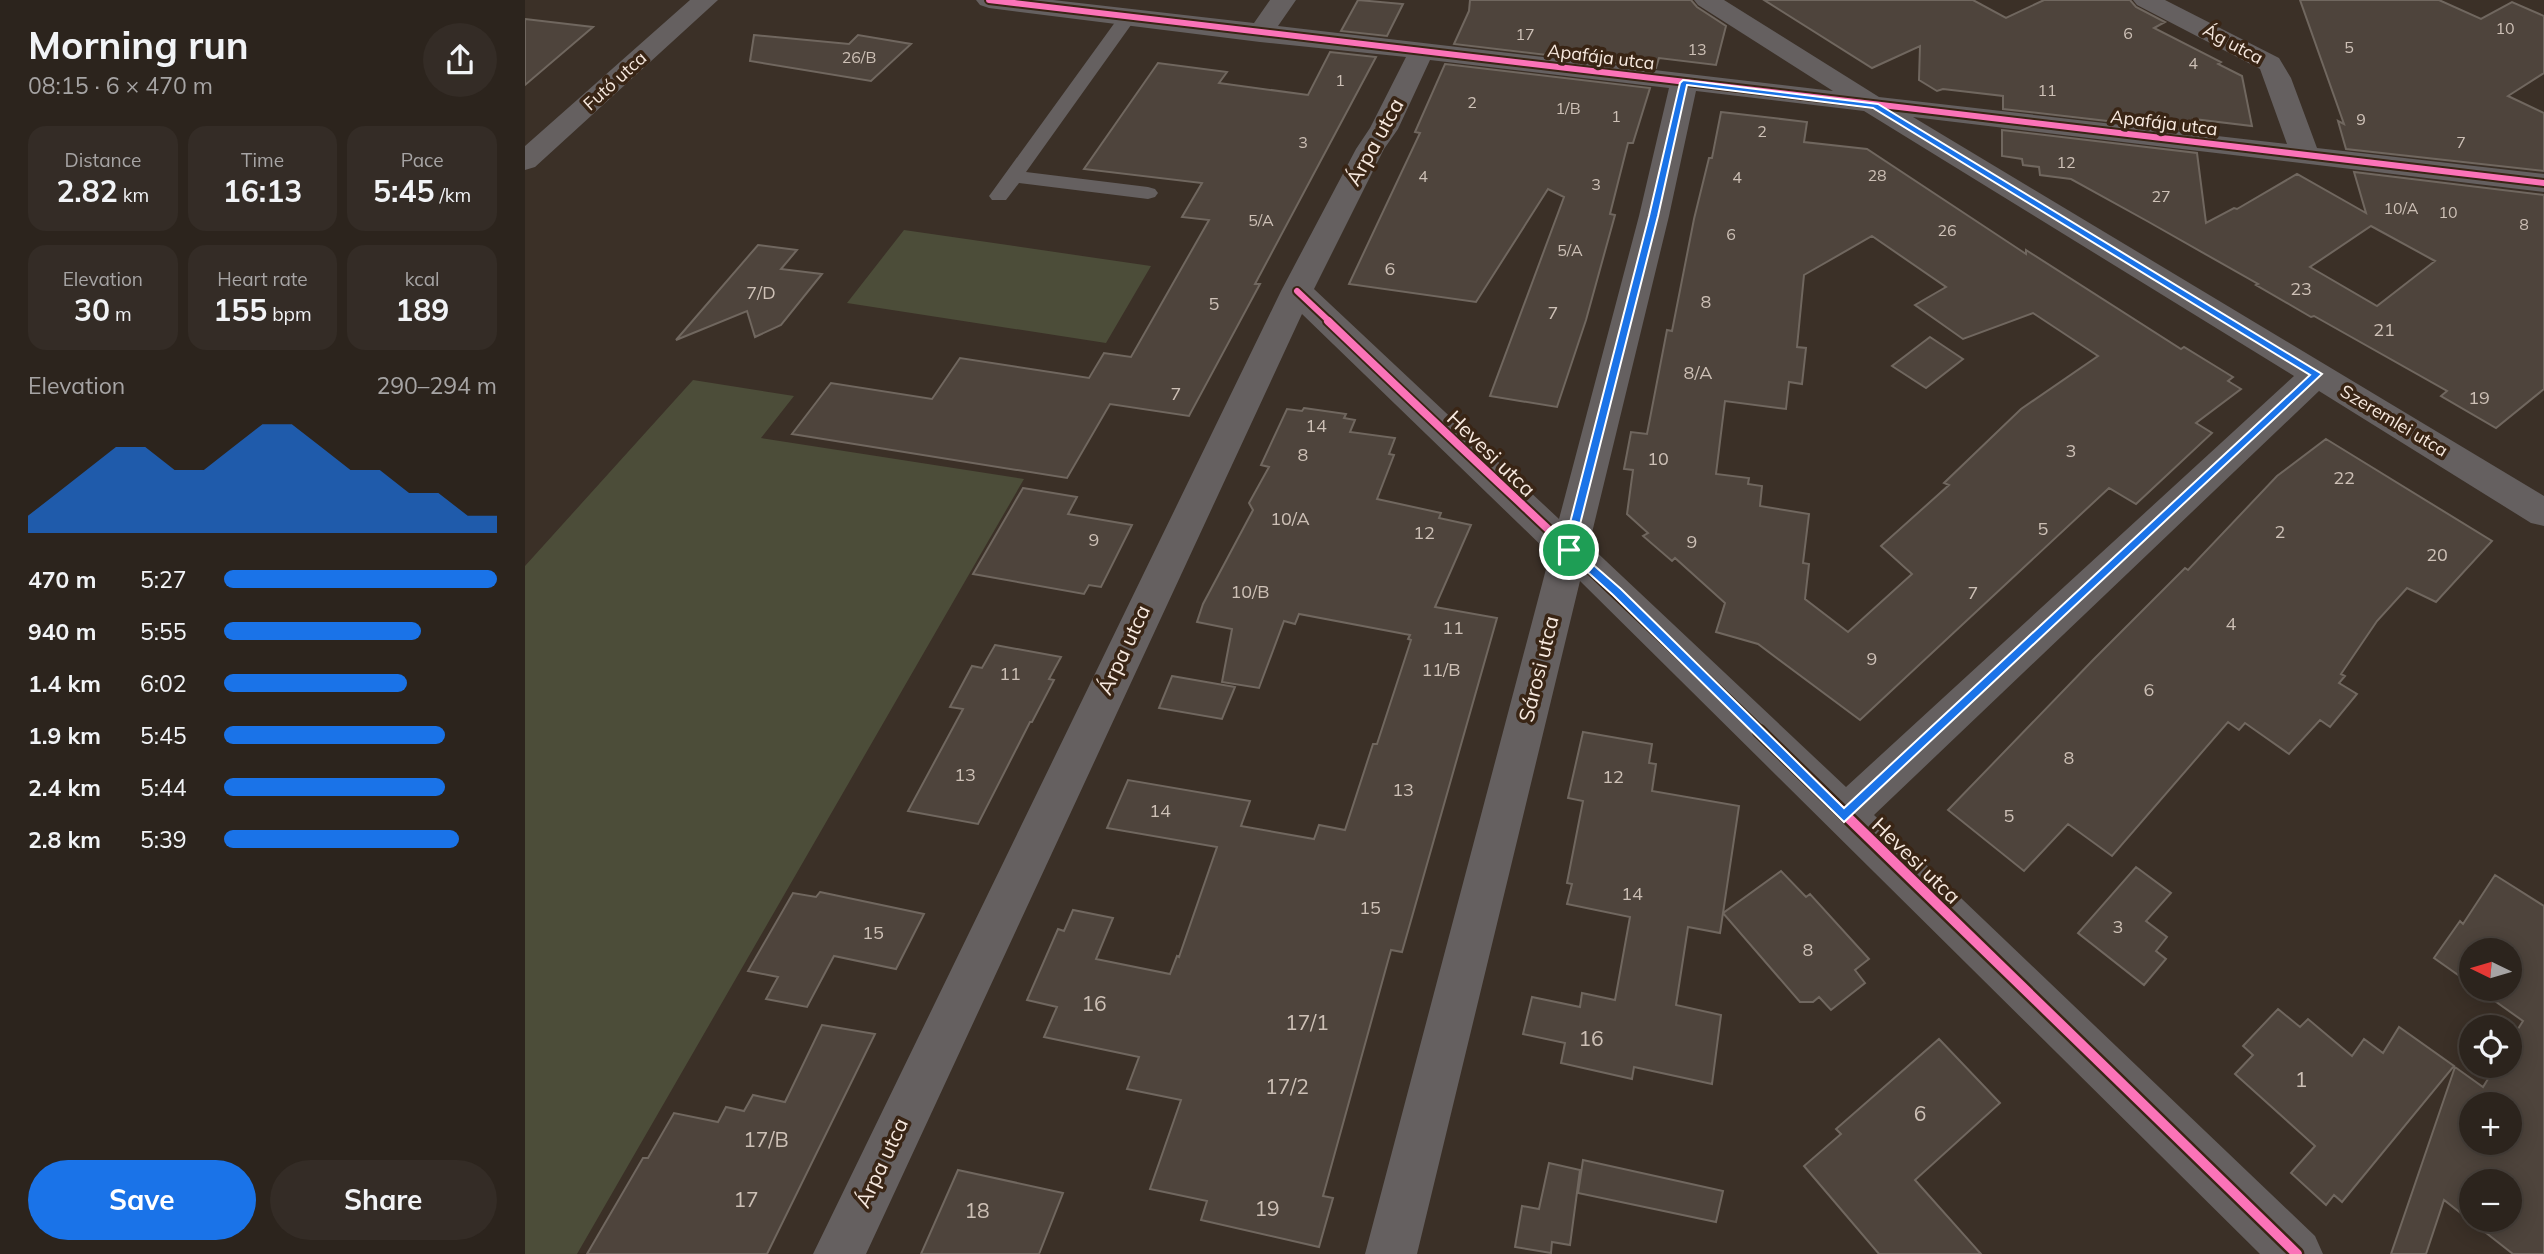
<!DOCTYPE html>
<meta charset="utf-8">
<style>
:root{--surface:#2c241d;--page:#342c26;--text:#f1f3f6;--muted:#a6a4a4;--line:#48413b;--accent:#1a73e8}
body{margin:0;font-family:Mulish,sans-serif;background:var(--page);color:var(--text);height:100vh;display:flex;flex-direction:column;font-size:26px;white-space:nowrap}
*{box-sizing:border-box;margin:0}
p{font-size:23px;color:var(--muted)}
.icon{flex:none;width:38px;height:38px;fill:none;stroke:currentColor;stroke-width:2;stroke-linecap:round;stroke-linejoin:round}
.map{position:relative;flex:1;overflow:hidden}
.sheet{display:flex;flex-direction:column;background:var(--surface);width:525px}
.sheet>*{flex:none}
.needle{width:46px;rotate:275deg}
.controls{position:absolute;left:1934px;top:938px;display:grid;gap:14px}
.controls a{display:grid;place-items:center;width:63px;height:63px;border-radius:50%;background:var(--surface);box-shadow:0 4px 18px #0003,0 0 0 2px var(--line);font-size:35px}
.pin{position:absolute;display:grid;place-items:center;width:60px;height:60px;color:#fff;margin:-30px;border:4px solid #fff;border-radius:50%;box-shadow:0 2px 7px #0007}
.round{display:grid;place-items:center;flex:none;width:74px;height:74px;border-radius:37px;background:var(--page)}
.summary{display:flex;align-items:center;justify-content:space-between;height:119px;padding:0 28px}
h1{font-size:38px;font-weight:700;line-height:52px}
.stats{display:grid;grid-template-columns:repeat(3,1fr);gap:10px;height:119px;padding:7px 28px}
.stats div{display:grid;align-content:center;border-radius:18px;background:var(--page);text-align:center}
.stats b{font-size:30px;font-weight:700}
.stats small{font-size:19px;font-weight:400}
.stats p{font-size:19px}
.chart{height:196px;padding:14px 28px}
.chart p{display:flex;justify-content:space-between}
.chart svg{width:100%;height:126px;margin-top:7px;fill:var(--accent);opacity:.7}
.action{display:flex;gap:14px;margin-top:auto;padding:14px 28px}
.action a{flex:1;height:80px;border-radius:42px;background:var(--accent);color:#fff;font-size:28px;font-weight:700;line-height:80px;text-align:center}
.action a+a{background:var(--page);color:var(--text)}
ul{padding:0 28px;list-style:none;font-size:23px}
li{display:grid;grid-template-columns:112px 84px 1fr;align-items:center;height:52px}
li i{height:18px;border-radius:9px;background:var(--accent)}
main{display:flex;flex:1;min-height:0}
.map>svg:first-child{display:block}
</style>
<main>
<section class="sheet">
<div class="summary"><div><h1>Morning run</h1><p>08:15 · 6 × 470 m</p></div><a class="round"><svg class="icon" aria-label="share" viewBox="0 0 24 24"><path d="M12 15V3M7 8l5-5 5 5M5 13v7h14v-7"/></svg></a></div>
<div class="stats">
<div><p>Distance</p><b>2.82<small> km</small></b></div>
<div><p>Time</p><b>16:13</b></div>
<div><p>Pace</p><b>5:45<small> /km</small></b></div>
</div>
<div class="stats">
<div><p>Elevation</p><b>30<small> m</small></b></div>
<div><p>Heart rate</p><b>155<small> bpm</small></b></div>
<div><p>kcal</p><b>189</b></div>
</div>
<div class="chart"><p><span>Elevation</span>290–294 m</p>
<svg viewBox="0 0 160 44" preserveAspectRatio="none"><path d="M0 44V38L10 30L20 22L30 14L40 14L50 22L60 22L70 14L80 6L90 6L100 14L110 22L120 22L130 30L140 30L150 38L160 38V44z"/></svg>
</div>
<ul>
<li><b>470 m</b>5:27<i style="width:100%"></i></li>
<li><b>940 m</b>5:55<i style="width:72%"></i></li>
<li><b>1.4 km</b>6:02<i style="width:67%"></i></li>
<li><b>1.9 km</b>5:45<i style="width:81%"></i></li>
<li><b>2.4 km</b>5:44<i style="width:81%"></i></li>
<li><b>2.8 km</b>5:39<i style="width:86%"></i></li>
</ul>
<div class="action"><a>Save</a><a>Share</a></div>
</section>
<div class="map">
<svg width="2019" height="1254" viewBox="0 0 2019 1254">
<rect width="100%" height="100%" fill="#3b3027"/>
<path fill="#4c4d39" d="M 379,230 L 626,266 L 581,343 L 322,303 Z
M 168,380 L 269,396 L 236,438 L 499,479 L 52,1254 L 0,1254 L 0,566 Z"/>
<path fill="#4e443c" stroke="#70675f" stroke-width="2" fill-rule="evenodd" d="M 833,0 L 878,4 L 862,36 L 816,31 Z
M 945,0 L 1166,0 L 1172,7 L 1201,26 L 1191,65 L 1134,58 L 1131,68 L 929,44 L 944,11 Z
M 1239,0 L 1448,0 L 1481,18 L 1519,0 L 1605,0 L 1611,7 L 1640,22 L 1629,28 L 1696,62 L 1693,64 L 1717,76 L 1727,126 L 1668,119 L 1669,131 L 1478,109 L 1478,96 L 1418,89 L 1412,91 L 1394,80 L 1395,46 L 1347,68 Z
M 1775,0 L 1914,0 L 1956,19 L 1987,2 L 2019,16 L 2019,73 L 1983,96 L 2019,113 L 2019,171 L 1821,149 L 1813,121 L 1819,124 Z
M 0,19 L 68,27 L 0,85 Z
M 229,35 L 324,44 L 333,35 L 386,44 L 346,81 L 225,61 Z
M 805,52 L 851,57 L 730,284 L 735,284 L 664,416 L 585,404 L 542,478 L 267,434 L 306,383 L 407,399 L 435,358 L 564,378 L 579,353 L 606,357 L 684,220 L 657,217 L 677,183 L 559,169 L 633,63 L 702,72 L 694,83 L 783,95 Z
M 920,64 L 1125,88 L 1108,143 L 1103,143 L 1085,214 L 1090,215 L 1061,320 L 1032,407 L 965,396 L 1039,197 L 1023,189 L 951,302 L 824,284 L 895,133 L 890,132 Z
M 1196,112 L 1282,122 L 1279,142 L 1342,149 L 1501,254 L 1501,250 L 1656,349 L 1659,347 L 1708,377 L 1703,381 L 1716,389 L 1671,423 L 1687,433 L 1611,504 L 1584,488 L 1335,720 L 1233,644 L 1191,632 L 1200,603 L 1150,558 L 1147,561 L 1118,536 L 1123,533 L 1102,514 L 1108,470 L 1099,469 L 1106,432 L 1122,434 L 1142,330 L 1147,331 L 1169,219 L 1184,158 L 1187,158 ZM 1347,236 L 1421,287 L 1390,305 L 1438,339 L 1508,313 L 1573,356 L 1496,409 L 1419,483 L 1424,485 L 1356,546 L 1387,574 L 1323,632 L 1280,599 L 1284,564 L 1278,563 L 1284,514 L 1235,506 L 1237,486 L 1223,484 L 1224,478 L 1191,474 L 1200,401 L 1261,409 L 1264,382 L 1277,384 L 1281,348 L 1272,347 L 1279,275 Z
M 1477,130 L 1672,153 L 1681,223 L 1709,208 L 1712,209 L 1772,174 L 1841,213 L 1829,172 L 2019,195 L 2019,389 L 1971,428 L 1916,396 L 1922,391 L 1789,316 L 1786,317 L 1731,285 L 1733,284 L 1622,221 L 1546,179 L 1515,175 L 1514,167 L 1498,165 L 1497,159 L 1477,156 ZM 1846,226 L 1910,261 L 1852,306 L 1785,267 Z
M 233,245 L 272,250 L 256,269 L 297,274 L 256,325 L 230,337 L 222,311 L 151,340 Z
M 1405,337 L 1438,359 L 1401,388 L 1367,366 Z
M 779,408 L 821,414 L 819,418 L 830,420 L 825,432 L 870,438 L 864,454 L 869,455 L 852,499 L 916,513 L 914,518 L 946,525 L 910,607 L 972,618 L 877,952 L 866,950 L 798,1196 L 808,1198 L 794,1247 L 676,1220 L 682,1201 L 625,1189 L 656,1100 L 602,1089 L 614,1057 L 519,1037 L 532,1007 L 502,1000 L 533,929 L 539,931 L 548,910 L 588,918 L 571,959 L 645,974 L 652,956 L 654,957 L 692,847 L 582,828 L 603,780 L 725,801 L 716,826 L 789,839 L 794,825 L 820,830 L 848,744 L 852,744 L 886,640 L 883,639 L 885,635 L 774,614 L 770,624 L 759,621 L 734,688 L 697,682 L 707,629 L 672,622 L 678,604 L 728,510 L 724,503 L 744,467 L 736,465 L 762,409 L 777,411 Z
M 1801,439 L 1967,541 L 1911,602 L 1882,588 L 1852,621 L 1816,674 L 1820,676 L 1814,683 L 1832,694 L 1805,727 L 1795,720 L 1764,754 L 1720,723 L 1714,730 L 1703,722 L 1587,856 L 1543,824 L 1499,871 L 1423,810 L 1568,660 L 1660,568 L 1663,570 L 1752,476 Z
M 498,488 L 552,497 L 543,514 L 607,525 L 576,587 L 564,585 L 559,594 L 448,574 Z
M 470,645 L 536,657 L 524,679 L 529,680 L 507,722 L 505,722 L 453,824 L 383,811 L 438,709 L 425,707 L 447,666 L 457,668 Z
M 647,676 L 710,687 L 697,719 L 634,708 Z
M 1058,732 L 1127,744 L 1124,763 L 1131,764 L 1127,791 L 1214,806 L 1198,913 L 1256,871 L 1281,897 L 1285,894 L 1344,959 L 1330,970 L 1340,983 L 1306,1010 L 1294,997 L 1288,1002 L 1275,1002 L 1198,913 L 1195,933 L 1163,927 L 1151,1005 L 1196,1015 L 1187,1084 L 1109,1067 L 1107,1079 L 1036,1063 L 1040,1043 L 998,1034 L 1007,997 L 1055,1007 L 1057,993 L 1090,1000 L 1105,917 L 1042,904 L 1047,884 L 1042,883 L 1058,801 L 1043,798 Z
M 1611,867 L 1646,893 L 1621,921 L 1642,937 L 1631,951 L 1641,959 L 1619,985 L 1553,933 Z
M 1970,875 L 2019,906 L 2019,1254 L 1988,1254 L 1919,1200 L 1901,1254 L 1866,1254 L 1930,1067 L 1958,1087 L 1971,1066 L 1984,1066 L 1984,1043 L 1998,1021 L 1953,989 L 1984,989 L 1984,950 L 1946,950 L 1946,984 L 1909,958 L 1935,921 L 1938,924 ZM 1946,1104 L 1984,1104 L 1984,1143 L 1946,1143 ZM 1946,1181 L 1984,1181 L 1984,1220 L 1946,1220 Z
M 295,892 L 399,914 L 371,969 L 309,956 L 282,1007 L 241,999 L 253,977 L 223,971 L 268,893 L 291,897 Z
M 1753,1009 L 1775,1027 L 1783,1019 L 1827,1056 L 1839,1039 L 1858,1053 L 1874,1027 L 1929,1066 L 1817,1202 L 1809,1195 L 1801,1205 L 1766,1173 L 1790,1146 L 1710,1074 L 1728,1055 L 1718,1046 Z
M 297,1025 L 350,1034 L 242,1254 L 62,1254 L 118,1158 L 123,1158 L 149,1113 L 193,1122 L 201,1107 L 219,1111 L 228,1095 L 260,1102 Z
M 1414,1039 L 1475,1103 L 1390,1180 L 1456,1254 L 1354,1254 L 1279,1166 L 1316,1134 L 1311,1129 Z
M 1058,1160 L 1198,1191 L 1191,1222 L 1053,1193 Z
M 1024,1163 L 1055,1170 L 1045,1245 L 1027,1242 L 1026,1253 L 990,1247 L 997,1206 L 1014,1209 Z
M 433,1170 L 538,1193 L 514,1254 L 396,1254 Z"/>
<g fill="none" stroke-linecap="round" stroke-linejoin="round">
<path fill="#656060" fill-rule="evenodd" d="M 602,13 L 611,18 L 501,172 L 623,187 L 630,189 L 633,193 L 630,197 L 623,199 L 494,183 L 481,200 L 467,200 L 464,196 L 467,192 L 596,14 Z"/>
<path fill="#656060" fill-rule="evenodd" d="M 165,0 L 193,0 L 10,167 L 0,170 L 0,146 Z
M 451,0 L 528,0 L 729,23 L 745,0 L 771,0 L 753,26 L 1308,91 L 1173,5 L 1169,0 L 1199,0 L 1354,97 L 1762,144 L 1735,69 L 1612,5 L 1608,0 L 1640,0 L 1754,58 L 1766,78 L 1792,148 L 2019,174 L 2019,192 L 1388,117 L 2019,496 L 2019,526 L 2006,523 L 1794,391 L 1349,815 L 1790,1236 L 1798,1254 L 1735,1254 L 1055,581 L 892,1254 L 840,1254 L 1025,554 L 777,314 L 341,1254 L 288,1254 L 756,291 L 831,149 L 845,128 L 881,57 L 735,42 L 464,8 L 455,5 ZM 905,60 L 1144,88 L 1114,216 L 1034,519 L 789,289 L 859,149 L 873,129 ZM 1171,91 L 1339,111 L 1769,376 L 1321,787 L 1064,545 L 1144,216 Z"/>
<defs>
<path id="cycleway-far2" d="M 464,0 L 2019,183
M 772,291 L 805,322"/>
<path id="cycleway-far1" d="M 803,321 C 947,459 1093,593 1236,732"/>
<path id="cycleway" d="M 1234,731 L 1772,1254"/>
</defs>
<use href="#cycleway-far2" stroke="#392515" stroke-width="10"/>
<use href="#cycleway-far1" stroke="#392515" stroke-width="12"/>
<use href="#cycleway" stroke="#392515" stroke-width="15"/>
<use href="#cycleway-far2" stroke="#fb73b8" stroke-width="6"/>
<use href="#cycleway-far1" stroke="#fb73b8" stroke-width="8"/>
<use href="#cycleway" stroke="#fb73b8" stroke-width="10"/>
</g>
<path fill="#1a73e8" stroke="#fff" stroke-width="2" fill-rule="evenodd" d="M 1158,80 L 1353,104 L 1797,374 L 1319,822 L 1088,595 L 1038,550 L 1124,216 L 1155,83 ZM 1162,85 L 1348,108 L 1785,375 L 1319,808 L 1096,589 L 1049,548 L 1133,216 Z"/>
<g text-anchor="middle" stroke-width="7" stroke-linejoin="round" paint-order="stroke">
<g font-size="16" fill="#cdc0b6">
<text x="1980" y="34">10</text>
<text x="1603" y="39">6</text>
<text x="1000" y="40">17</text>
<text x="1824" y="53">5</text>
<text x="1172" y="55">13</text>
<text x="334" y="63">26/B</text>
<text x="1668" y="69">4</text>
<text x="815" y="86">1</text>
<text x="1522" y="96">11</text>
<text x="947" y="108">2</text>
<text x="1043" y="114">1/B</text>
<text x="1091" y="122">1</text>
<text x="1836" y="125">9</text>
<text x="1237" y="137">2</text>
<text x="778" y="148">3</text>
<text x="1936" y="148">7</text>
<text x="1541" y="168">12</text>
<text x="1352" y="181">28</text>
<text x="898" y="182">4</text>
<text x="1212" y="183">4</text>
<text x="1071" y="190">3</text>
<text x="1636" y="202">27</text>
<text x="1876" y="214">10/A</text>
<text x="1923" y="218">10</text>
<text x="736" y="226">5/A</text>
<text x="1999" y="230">8</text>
<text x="1422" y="236">26</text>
<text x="1206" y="240">6</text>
<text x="1045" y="256">5/A</text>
</g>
<g font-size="18" fill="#f7e9df" stroke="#392515">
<text transform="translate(1708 44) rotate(28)" y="6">Ág utca</text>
<text transform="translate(1076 57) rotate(7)" y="6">Apafája utca</text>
<text transform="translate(90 81) rotate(-42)" y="6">Futó utca</text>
<text transform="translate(1639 123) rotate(7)" y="6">Apafája utca</text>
<text transform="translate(1869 421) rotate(31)" y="6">Szeremlei utca</text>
</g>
<g font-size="18" fill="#cdc0b6">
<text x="865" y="275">6</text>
<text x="1776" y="295">23</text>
<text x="236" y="299">7/D</text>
<text x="1181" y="308">8</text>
<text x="689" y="310">5</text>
<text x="1028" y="319">7</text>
<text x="1859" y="336">21</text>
<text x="1173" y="379">8/A</text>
<text x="651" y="400">7</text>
<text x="1954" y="404">19</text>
<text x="791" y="432">14</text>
<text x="1546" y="457">3</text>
<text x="778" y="461">8</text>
<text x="1133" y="465">10</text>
<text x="1819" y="484">22</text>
<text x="765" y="525">10/A</text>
<text x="1518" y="535">5</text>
<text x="1755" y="538">2</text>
<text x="899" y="539">12</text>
<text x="569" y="546">9</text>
<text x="1167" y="548">9</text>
<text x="1912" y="561">20</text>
<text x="725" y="598">10/B</text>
<text x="1448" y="599">7</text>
<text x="1706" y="630">4</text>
<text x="928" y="634">11</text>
<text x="1347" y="665">9</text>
<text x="916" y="676">11/B</text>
<text x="485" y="680">11</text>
<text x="1624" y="696">6</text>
<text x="1544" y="764">8</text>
<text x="440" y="781">13</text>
<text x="1088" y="783">12</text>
<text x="878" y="796">13</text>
<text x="635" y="817">14</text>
<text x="1484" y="822">5</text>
<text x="1107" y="900">14</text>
<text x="845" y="914">15</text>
<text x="1593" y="933">3</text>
<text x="348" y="939">15</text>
<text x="1283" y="956">8</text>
</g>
<g font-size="21" fill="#f7e9df" stroke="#392515">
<text transform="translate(850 142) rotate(-61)" y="7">Árpa utca</text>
<text transform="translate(966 454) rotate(44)" y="7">Hevesi utca</text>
<text transform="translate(599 650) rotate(-65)" y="7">Árpa utca</text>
<text transform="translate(1014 669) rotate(-76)" y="7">Sárosi utca</text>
<text transform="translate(1391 861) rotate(44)" y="7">Hevesi utca</text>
<text transform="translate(357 1163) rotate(-65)" y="7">Árpa utca</text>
</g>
<g font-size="21" fill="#cdc0b6">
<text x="569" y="1011">16</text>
<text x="782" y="1030">17/1</text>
<text x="1066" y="1046">16</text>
<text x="1776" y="1087">1</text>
<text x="762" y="1094">17/2</text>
<text x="1395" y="1121">6</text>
<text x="241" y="1147">17/B</text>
<text x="221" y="1207">17</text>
<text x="742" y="1216">19</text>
<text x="452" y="1218">18</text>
</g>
</g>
</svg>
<div class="controls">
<a><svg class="needle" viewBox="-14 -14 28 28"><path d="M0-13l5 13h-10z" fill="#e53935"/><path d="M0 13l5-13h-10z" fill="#a6a4a4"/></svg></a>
<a><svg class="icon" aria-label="locate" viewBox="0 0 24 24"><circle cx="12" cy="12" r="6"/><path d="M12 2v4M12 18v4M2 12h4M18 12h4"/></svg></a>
<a>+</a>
<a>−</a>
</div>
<div class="pin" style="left:1044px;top:550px;background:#1e9e55"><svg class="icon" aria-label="arrive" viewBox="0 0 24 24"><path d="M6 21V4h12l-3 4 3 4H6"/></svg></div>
</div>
</main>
